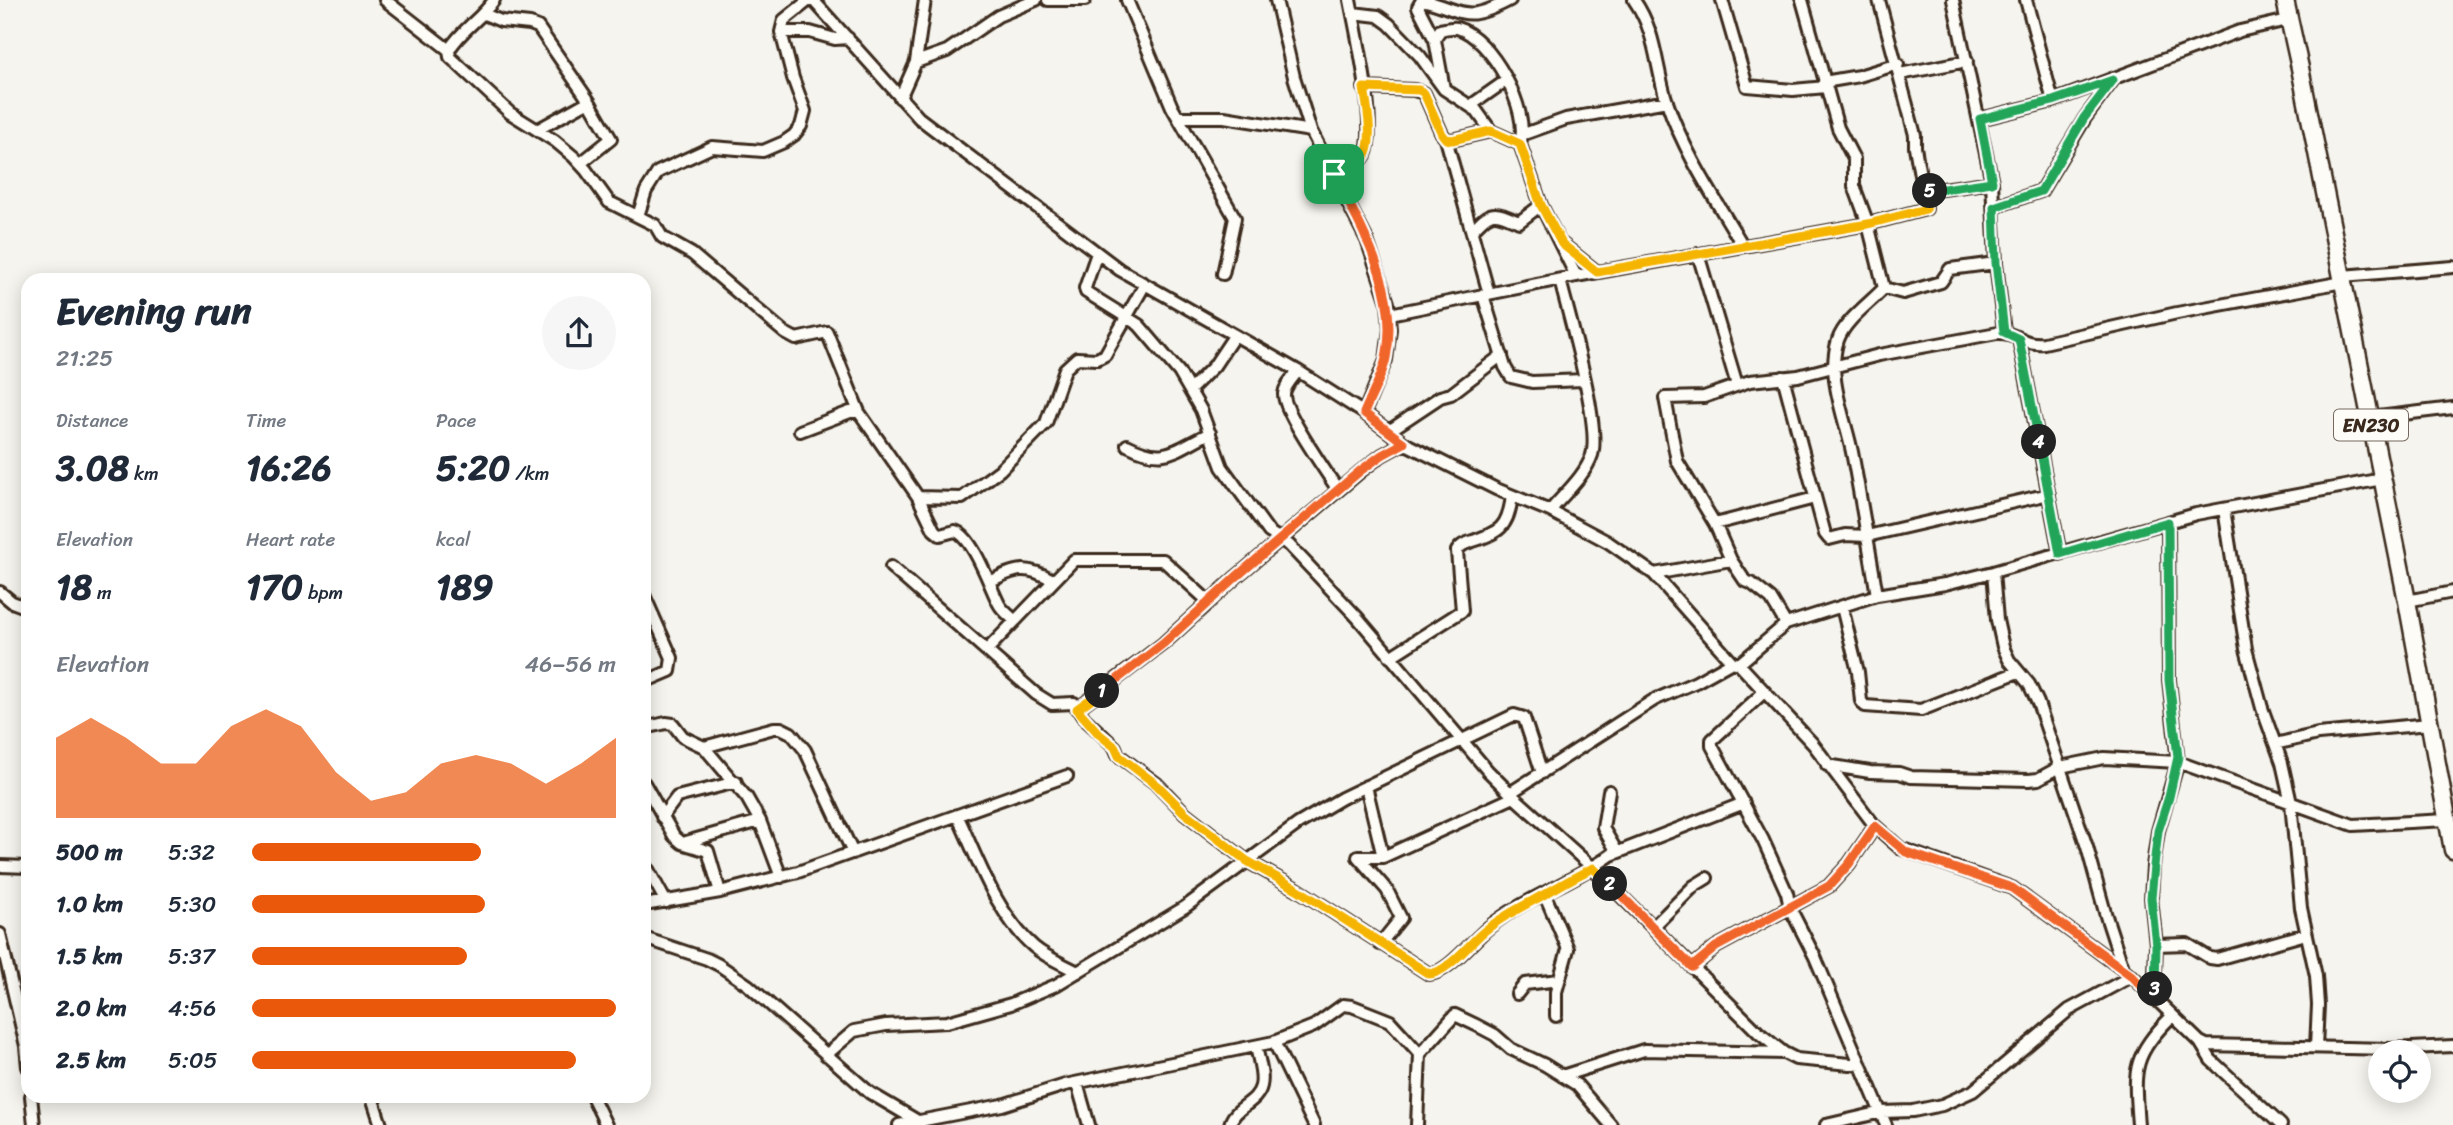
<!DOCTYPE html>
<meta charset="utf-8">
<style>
:root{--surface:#fff;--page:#f6f6f7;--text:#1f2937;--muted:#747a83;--accent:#ea580c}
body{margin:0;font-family:Sriracha,sans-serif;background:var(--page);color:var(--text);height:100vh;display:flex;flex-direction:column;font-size:26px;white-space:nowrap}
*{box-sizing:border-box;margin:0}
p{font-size:23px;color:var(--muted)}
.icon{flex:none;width:38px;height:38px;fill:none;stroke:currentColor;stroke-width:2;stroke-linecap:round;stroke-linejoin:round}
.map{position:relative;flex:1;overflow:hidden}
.panel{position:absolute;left:21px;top:273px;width:630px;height:830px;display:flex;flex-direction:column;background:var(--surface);border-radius:21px;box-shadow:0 4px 18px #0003}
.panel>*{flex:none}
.buttons{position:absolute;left:2368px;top:1040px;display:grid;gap:14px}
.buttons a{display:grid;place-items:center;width:63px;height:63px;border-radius:50%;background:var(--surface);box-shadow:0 4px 18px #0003;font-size:35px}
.pin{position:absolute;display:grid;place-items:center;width:60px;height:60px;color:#fff;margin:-30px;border-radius:14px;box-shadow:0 4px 10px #0006}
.km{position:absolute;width:35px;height:35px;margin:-18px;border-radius:50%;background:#222;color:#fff;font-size:19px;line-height:35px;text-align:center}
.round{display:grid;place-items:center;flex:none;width:74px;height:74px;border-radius:37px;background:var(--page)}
.head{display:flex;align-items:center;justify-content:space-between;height:119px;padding:0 35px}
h1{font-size:38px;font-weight:700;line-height:52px}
.stats{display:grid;grid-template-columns:repeat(3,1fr);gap:10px;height:119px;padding:7px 35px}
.stats div{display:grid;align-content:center}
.stats b{font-size:35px;font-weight:700}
.stats small{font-size:19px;font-weight:400}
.stats p{font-size:19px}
.chart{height:196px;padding:14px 35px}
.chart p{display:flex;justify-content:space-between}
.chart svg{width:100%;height:126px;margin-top:7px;fill:var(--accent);opacity:.7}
ul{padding:0 35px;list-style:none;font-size:23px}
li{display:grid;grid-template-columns:112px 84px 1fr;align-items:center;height:52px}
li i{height:18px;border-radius:9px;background:var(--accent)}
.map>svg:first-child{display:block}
</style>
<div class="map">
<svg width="2453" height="1125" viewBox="0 0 2453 1125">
<rect width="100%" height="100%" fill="#f5f4ee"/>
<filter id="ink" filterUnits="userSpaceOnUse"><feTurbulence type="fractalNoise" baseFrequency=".0143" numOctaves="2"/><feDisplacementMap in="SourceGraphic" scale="14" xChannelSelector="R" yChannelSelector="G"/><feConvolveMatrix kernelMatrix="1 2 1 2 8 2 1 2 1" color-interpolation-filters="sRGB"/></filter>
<g filter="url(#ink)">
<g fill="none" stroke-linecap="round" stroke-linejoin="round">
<defs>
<path id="minor" d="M 385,0 L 449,50
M 494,0 C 481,19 461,30 449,50 L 450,57 L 510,113 L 555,141 L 574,157 L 586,170 L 609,202 L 655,225 L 662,237 L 692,254 L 785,333 L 796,339 L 827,332 L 859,412
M 813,0 L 919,118 L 1120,270 L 1298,371 L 1364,413 L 1404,443 L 1496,489 L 1550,511 L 1608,542 L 1654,574 L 1732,662 L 1739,664 L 1813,744 L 1875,826 L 1900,848 L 2012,888 L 2132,976 L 2200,1042 L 2206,1045 L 2391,1049 L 2453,1046
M 1048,0 L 1085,0
M 1127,0 L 1172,107 L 1235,218 L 1223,274
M 1276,0 L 1294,77 L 1311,131 L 1367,240 L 1388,303 L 1390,329 L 1386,360 L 1364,413
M 1422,0 C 1466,11 1464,24 1510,0
M 1422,0 L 1418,7 L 1435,40
M 1634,0 C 1657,33 1655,66 1667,102 C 1684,153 1716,200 1743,246
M 1722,0 L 1747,86 L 1793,90 L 1826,87
M 1802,0 L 1838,128 L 1854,159 L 1854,186 L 1868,224 L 1884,288
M 2026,0 L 2053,101
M 1353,13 L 1378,16 L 1389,24 L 1420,56 L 1444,89 L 1476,110 L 1491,131
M 484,14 L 501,21 L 530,24 L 538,27 L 589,101 L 611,139 L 581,163
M 781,32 L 810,32 L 835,39 L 848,38
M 916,62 L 947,51 L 998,16 L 1036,0
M 1900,74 L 1967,61
M 1824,82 L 1859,76 L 1898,64
M 1364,88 L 1414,90 L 1424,93 L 1442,134 L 1446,139 L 1489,294
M 1444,89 L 1435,40 L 1440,30 C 1445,29 1452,27 1457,28 C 1491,37 1531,111 1520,144
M 900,98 L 916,62 L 925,0
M 1470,106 L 1507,80
M 1178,117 L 1224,117 L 1311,131
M 1980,119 L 2053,101 L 2240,31 L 2288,20
M 537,130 L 589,101
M 1524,134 L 1566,119 L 1667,101
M 1446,139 L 1452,140 L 1491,131 L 1520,144 L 1541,205 L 1576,276
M 1334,174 C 1344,170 1360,165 1365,155 C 1378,128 1356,31 1350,0
M 1992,182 L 1996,263 L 2004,332
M 1922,192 L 1992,182 L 1953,0
M 1994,207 L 2041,191 L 2085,118 L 2113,80
M 638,216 L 646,191 L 658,172 L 712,147 L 763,151 L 784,142 L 794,135 L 801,126 L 805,111 L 793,78 L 781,32 L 784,20 L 809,0
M 1472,231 C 1491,209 1494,211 1519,222 L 1541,205
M 1562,244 L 1597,272
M 1097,253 L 1085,288 L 1086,292 L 1139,325 L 1179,372 L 1201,410 L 1222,467 L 1269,532 L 1289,545 L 1357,617 L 1488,771 L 1514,797 L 1593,868 L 1759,1033 L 1784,1053 L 1796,1059 L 1861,1065
M 1698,254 L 1737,385
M 2342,276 L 2453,267
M 1483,295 L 1505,367 L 1511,377 L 1532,382 L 1584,380
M 1390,314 L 1576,276 L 1868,224 L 1926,209 L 1915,147 L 1915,135 L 1879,0
M 2019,339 L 2060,554
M 1298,371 C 1293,378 1285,385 1284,394 C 1283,411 1327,473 1338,490
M 1783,377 L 1825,534 L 1829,539 L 1845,535 L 1867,536 L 2049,494
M 1190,390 L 1214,366 L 1234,336
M 2370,418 L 2453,408
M 800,431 L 850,412 L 859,412 L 918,497 L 934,530 L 940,535 L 955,531 C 973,536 990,587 999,604 C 1002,610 1009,615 1014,620
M 1389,431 L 1440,397 L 1451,394 L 1502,355
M 1127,445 C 1166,465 1174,450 1210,433
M 918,497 L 962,498 L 1000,470 L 1046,423 L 1065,369 L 1077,358 L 1097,359 L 1105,355 L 1145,284
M 2224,509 L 2246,649 L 2262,708 L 2282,763 L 2291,803 L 2301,908 L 2316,976 L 2318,1005 L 2316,1047
M 1550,511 C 1564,494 1585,476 1592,455 C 1601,425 1569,316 1560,280
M 1715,524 L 1815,498
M 1731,560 L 1715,524 L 1677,461 L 1665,398 L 1704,397 L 1750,381 L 1798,376 L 1879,355 L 1997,333 C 2019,332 2019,345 2044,343 L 2177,313 L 2343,282
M 891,567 L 1036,694 L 1052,704 L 1074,703 L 1084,718 L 1115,747 L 1118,755 L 1157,784 L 1185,813 L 1221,841 L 1247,861 L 1297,889 L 1429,974 C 1447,974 1474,939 1488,928 C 1525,897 1573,883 1611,855 L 1744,803
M 1993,572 L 1997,620 L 2003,647 L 2009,660 L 2029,684 L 2038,703 L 2087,847 L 2106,916 L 2124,971
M 1654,574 L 1731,560 L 1745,581 L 1751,583 L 1771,599 L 1786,624
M 989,582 C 1016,568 1026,565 1053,580
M 0,592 L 12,602 L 28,608
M 644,595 L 672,658 L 670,671 L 644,682
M 1877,595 C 1869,548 1861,499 1852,452 C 1845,417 1826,376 1838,340 C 1845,320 1870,303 1884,288 L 1903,293 L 1941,282 L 1950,269 L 1996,263
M 2407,601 L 2453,592
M 1842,607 L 1858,672 L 1861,701 L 1865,706 L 1921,710 L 2018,672
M 987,650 L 1074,560 L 1163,560 L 1208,601
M 1390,657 L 1462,611 L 1457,551 C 1461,545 1464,544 1470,542 C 1500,532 1508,528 1512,496
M 1739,664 L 1786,624 L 1877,595 L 1945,584 L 1993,572 L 2196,514 L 2382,479
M 1764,692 L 1712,740 L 1712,746 L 1763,840 L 1787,893 L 1790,908 L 1815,957 L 1886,1125
M 1077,709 L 1164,643 L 1236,577 L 1361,471 L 1382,455 L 1404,443
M 644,728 L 666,723 L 673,724 L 683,737 L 704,747 L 747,798 L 760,821 L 781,877
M 2275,744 L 2318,734 L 2430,724
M 704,747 L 774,728 L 781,728 L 791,733 L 805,750 L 853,853
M 1827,765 L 1870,772 L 1899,773 L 1911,777 L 2029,780 L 2038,779 L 2060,767 L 2104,758 L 2178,762 L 2353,825 L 2447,820
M 644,783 L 674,836 L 682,843 L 708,851 L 720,892
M 1366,786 L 1383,857
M 1609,791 L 1603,828 L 1617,852
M 1510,793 L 1654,700 L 1696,682 L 1732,662
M 957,815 C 978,859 996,914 1034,947 C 1047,958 1063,964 1078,972
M 662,817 L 677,797 L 736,782
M 686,842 L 760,821
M 644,862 L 666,902
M 0,866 L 28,867
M 1545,895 L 1568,949 L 1556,992 L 1556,1016
M 644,905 L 720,892 L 798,872 L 1067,776
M 1653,927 L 1694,886 L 1707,878
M 0,934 L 26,1046 L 28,1067
M 644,938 L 707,959 L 719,965 L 748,985 L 870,1093 L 921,1123
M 1380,944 L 1401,918 L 1387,890 L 1358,857 L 1383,857 L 1514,797
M 2156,945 L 2187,944 L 2210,958 L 2217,959 L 2306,934
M 1692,967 L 1716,947 L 1829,886 L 1849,864 L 1875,826
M 1517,994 L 1525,984 L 1559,980
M 2154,999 L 2156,945 L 2151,898 L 2153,866 L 2158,831 L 2178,762 L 2169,680 L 2168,522
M 1274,1042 L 1314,1125
M 2200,1042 L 2211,1060 L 2281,1125
M 826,1055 L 854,1031 L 886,1025 L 947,1022 L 1011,1004 L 1056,985 L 1185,907 L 1298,824 L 1342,798 L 1514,715 L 1524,718 L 1542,773
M 1562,1076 L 1644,1050 L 1784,1053
M 1077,1083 L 1089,1125
M 31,1096 L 34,1125
M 592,1096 L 606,1125
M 372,1097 L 381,1125
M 899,1125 L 1002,1105 L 1065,1085 L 1274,1042 L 1314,1026 L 1343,1005 L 1352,1006 L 1390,1021 L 1420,1054
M 1230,1125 C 1233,1107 1257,1104 1261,1086 C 1264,1074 1258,1058 1256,1046
M 1417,1125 L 1420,1054 L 1455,1015 L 1476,1025 L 1495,1035 L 1511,1049 L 1545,1065 L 1577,1085 L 1611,1125
M 1826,1125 L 1882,1112 L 1913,1111 L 1942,1105 L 1973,1091 L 2069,1010 L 2132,976
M 2138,1125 C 2134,1070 2131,1057 2172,1016"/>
<path id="primary" d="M 2285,0 L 2300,68 L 2407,601 L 2453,850"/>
</defs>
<use href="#minor" stroke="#3b2a1e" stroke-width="16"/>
<use href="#primary" stroke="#3b2a1e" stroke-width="21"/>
<use href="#minor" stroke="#fdfcf7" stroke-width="10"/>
<use href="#primary" stroke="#fdfcf7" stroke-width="16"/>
</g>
</g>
<g fill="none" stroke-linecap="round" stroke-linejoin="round" filter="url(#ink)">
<defs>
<path id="split-1" d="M 1102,691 L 1164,643 L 1236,577 L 1360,471 L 1382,455 L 1404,443 L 1364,413 C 1371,396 1382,377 1386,358 C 1400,292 1363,231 1334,174"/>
<path id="split-2" d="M 1102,691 L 1077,709 L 1099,734 L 1115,747 L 1119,756 L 1157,785 L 1185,813 L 1221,841 L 1247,861 L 1297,889 L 1429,974 C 1445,974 1468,946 1480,935 C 1500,917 1522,907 1545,894 C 1561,885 1576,876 1593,868 L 1610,884"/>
<path id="split-3" d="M 1610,884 L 1692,967 L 1716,947 L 1829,886 L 1849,864 L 1875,826 L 1906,852 L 2012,888 L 2132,976 L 2154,999 L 2155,989"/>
<path id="split-4" d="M 2039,442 L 2060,554 L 2168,522 L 2169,680 L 2178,757 L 2169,797 L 2158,831 L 2154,866 L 2151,898 L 2156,945 L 2155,989"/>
<path id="split-5" d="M 1930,191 L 1992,182 L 1980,119 L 2053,101 L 2113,80 L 2084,118 L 2041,191 L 1994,207 L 1996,263 L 2004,332 L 2019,339 L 2039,442"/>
<path id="split-6" d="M 1334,174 C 1343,170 1357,167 1363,159 C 1375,143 1367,106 1364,88 L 1419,90 L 1424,93 L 1442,134 L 1446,139 L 1452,140 L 1491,131 L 1520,144 L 1541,205 L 1562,244 L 1597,272 L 1868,224 L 1926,209 L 1922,192 L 1930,191"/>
</defs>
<use href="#split-1" stroke="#fff" stroke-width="14"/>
<use href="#split-2" stroke="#fff" stroke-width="14"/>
<use href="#split-3" stroke="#fff" stroke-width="14"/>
<use href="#split-4" stroke="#fff" stroke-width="14"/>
<use href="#split-5" stroke="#fff" stroke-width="14"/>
<use href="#split-6" stroke="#fff" stroke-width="14"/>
<use href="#split-1" stroke="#f0652b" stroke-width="9"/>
<use href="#split-2" stroke="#f5b400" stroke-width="9"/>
<use href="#split-3" stroke="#f0652b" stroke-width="9"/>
<use href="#split-4" stroke="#22a559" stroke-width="9"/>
<use href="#split-5" stroke="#22a559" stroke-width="9"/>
<use href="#split-6" stroke="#f5b400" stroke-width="9"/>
</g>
<g text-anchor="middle" stroke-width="7" stroke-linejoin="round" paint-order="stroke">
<rect fill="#fdfcf7" stroke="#75695f" stroke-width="2" x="2334" y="409.5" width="74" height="31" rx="5"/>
<g font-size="19" font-weight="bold" fill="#3b2a1e">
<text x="2371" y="432">EN230</text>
</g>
</g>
</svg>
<div class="buttons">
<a><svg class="icon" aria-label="locate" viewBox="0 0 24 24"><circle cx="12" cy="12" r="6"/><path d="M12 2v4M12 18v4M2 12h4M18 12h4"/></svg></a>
</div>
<div class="pin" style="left:1334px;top:174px;background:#1e9e55"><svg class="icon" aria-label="arrive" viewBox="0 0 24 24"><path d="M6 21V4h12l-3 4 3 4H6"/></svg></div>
<b class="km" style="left:1102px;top:691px">1</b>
<b class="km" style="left:1610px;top:884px">2</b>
<b class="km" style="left:2155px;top:989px">3</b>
<b class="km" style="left:2039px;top:442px">4</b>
<b class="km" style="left:1930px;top:191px">5</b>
<section class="panel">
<div class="head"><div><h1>Evening run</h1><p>21:25</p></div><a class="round"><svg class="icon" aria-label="share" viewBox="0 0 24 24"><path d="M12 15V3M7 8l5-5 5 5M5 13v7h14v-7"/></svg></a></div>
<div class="stats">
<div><p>Distance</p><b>3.08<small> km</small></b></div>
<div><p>Time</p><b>16:26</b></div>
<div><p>Pace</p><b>5:20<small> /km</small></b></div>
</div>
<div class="stats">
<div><p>Elevation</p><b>18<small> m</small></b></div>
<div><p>Heart rate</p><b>170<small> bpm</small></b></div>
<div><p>kcal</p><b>189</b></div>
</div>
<div class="chart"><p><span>Elevation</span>46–56 m</p>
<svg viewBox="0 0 160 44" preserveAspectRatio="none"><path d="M0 44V16L10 9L20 16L30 25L40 25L50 12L60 6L70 12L80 28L90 38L100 35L110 25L120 22L130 25L140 32L150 25L160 16V44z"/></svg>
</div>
<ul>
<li><b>500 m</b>5:32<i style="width:63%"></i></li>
<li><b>1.0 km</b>5:30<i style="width:64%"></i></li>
<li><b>1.5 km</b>5:37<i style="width:59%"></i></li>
<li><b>2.0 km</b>4:56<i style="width:100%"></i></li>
<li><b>2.5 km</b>5:05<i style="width:89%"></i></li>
</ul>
</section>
</div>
